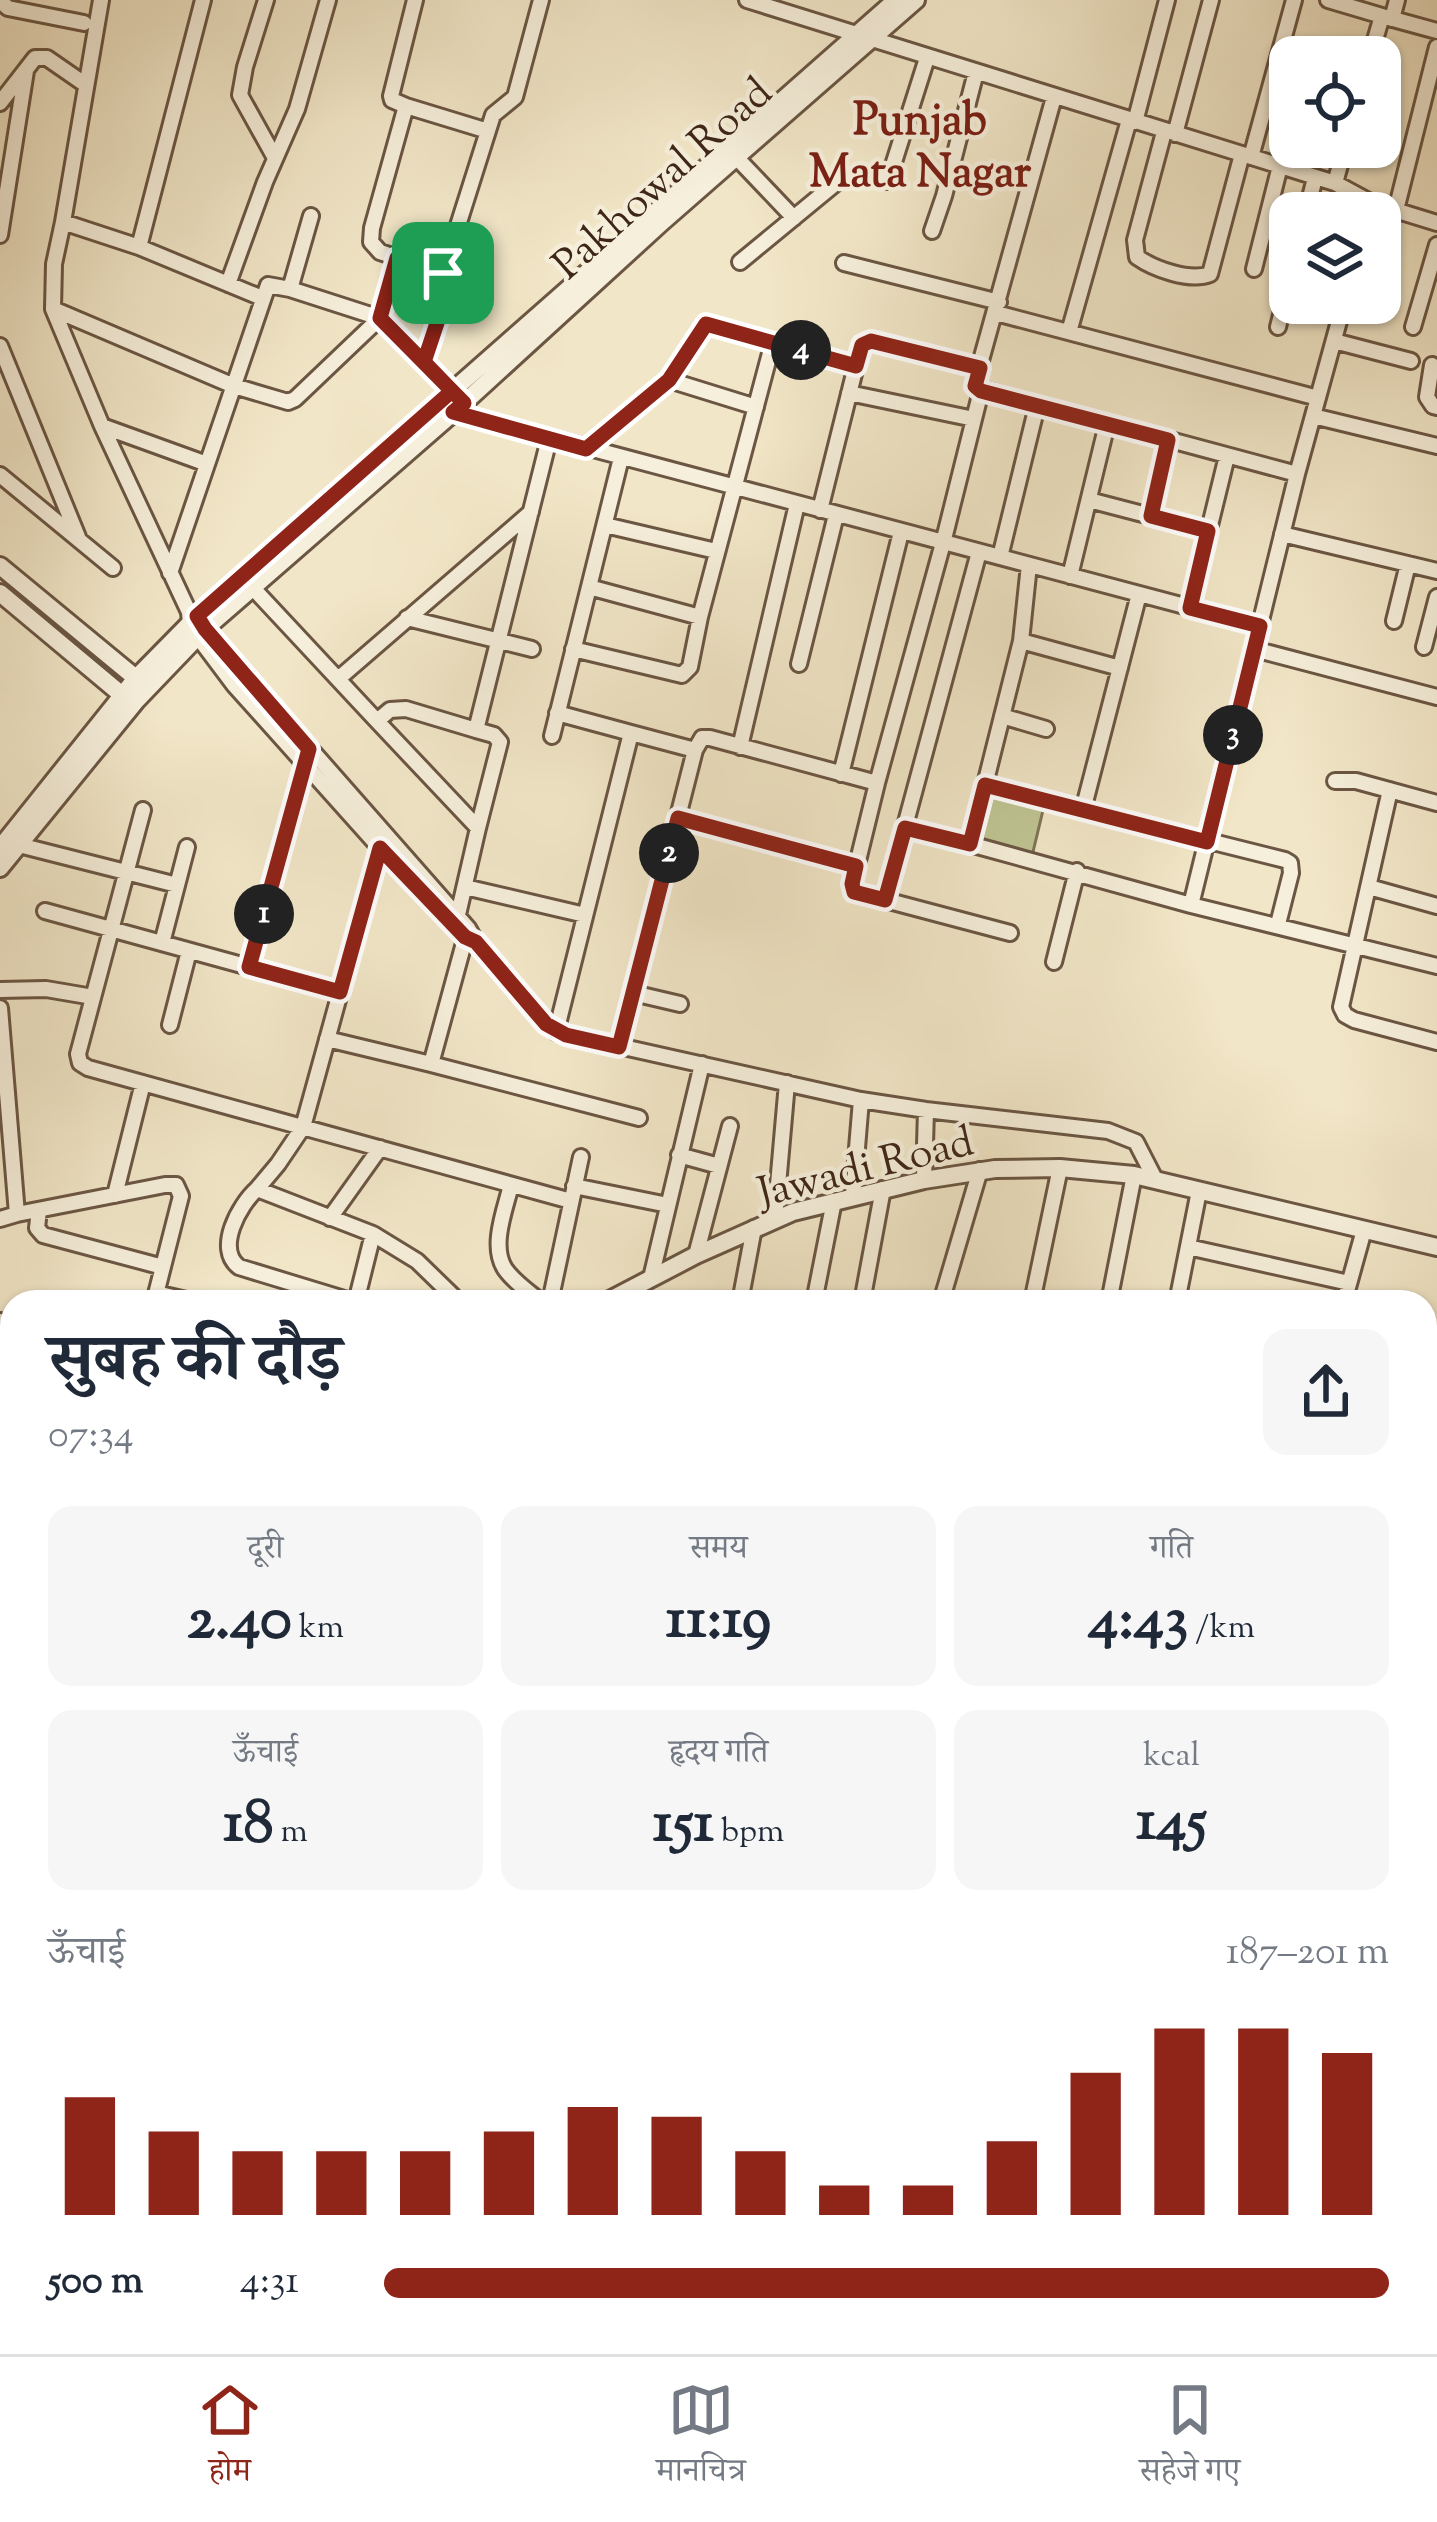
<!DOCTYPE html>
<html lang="hi">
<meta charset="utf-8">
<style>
:root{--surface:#fff;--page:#f6f6f7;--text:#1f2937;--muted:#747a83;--line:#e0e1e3;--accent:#8f2418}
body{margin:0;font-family:"Sorts Mill Goudy","Noto Serif Devanagari",serif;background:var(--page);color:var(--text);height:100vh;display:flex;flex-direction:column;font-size:45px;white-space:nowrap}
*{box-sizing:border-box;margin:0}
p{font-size:39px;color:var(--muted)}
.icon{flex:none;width:66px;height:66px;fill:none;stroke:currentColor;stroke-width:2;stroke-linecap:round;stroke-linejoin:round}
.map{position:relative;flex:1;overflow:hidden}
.panel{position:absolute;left:0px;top:1290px;width:1437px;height:1065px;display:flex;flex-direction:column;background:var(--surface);border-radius:36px 36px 0 0;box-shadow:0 3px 9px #0004}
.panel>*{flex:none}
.tools{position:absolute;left:1269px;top:36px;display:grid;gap:24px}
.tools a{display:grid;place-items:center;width:132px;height:132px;border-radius:24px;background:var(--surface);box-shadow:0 3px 9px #0004;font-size:60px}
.pin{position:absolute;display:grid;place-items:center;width:102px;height:102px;color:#fff;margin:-51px;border-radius:24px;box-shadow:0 6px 18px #0006}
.km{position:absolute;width:60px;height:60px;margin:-30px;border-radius:50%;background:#222;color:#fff;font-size:33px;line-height:60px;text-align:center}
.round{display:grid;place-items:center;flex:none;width:126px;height:126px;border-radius:24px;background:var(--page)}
.overview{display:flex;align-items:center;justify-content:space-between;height:204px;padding:0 48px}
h1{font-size:66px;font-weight:700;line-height:90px}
.figures{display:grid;grid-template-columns:repeat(3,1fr);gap:18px;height:204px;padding:12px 48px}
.figures div{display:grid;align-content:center;border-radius:24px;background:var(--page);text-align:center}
.figures b{font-size:60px;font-weight:700}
.figures small{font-size:33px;font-weight:400}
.figures p{font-size:33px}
.chart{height:336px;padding:24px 48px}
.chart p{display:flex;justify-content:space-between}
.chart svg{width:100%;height:216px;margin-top:12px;stroke:var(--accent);stroke-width:6}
ul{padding:0 48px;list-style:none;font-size:39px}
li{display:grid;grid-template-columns:192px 144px 1fr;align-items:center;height:90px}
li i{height:30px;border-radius:15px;background:var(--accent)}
.dock{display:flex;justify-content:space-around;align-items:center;height:168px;border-top:3px solid var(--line);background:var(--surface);font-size:33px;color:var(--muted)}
.dock a{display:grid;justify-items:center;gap:6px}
.dock .active{color:var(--accent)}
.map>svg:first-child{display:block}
</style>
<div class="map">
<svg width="1437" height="2354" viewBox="0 0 1437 2354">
<rect width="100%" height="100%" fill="#f1e6c7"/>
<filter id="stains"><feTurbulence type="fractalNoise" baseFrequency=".00167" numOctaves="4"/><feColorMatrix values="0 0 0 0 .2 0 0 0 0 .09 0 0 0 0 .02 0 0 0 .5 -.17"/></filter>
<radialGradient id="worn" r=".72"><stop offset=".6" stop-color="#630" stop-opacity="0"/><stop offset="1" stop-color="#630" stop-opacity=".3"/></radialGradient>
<path fill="#bec492" stroke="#7e7554" stroke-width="3" d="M 994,792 L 1044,806 L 1032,856 L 981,843 Z"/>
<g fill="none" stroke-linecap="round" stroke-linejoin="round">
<defs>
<path id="minor" d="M 101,0 L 63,222 L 139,247 L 262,298
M 266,0 L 245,67 L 240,95 L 275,158
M 415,0 L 391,96 L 392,100 L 406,106 L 372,228 L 371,242 L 380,252 L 443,273
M 747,0 L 1335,183 L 1372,203 L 1437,223
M 1328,0 L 1382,16 L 1370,57
M 0,1 L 8,8 L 84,23
M 1382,16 L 1437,31
M 1392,19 L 1397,0
M 1054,97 L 975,382 L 977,388 L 1297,474 L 1191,905
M 0,103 L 35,58 L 47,58 L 86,85
M 406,106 L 488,131
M 1135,122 L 1167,0
M 1164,132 L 1135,240 L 1137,257 C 1154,269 1190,282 1210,274 L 1242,154
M 1175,134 L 1211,0
M 736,157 L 794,218
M 1251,157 L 1294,0
M 1335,183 L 1345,147
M 1396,210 L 1437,47
M 1306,213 L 1315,178
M 63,222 L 54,264 L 53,309 L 102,426 L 189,612 L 190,623 L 198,637 L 234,685 L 380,848 L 439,911 L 471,941
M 932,231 L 944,196 L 976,72
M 0,235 L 26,71
M 139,247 L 203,0
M 740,262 L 842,178 L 856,174 L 888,181 L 927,58
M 844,263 L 999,302
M 1254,269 L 1280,166
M 228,284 L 265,182 L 297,109 L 328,0
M 290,289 L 311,216
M 53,309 L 234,386 L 288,402 L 295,399 L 380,318 L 397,258
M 996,313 L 1318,398
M 1278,327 L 1290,279
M 1413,327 L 1437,245
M 1069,332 L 1129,120
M 1334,341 L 1411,361
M 0,346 L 78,537
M 424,362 L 450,284 L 449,277 L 443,273 L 493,115 L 515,97 L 541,0
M 1432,365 L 1427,397 L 1433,406 L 1437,407
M 856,366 L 863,345 L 871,341 L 979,368
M 669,380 L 756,407
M 849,393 L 974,419
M 446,410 L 1260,626
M 1313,416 L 1437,446
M 102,426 L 207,464
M 586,449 L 669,380 L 706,324 L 856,366 L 820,510
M 1297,474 L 1344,303
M 0,475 L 113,568
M 1089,500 L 1208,531
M 1151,516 L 1168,440
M 605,525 L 716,551
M 1282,534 L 1437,571
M 1000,557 L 1037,406
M 1029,565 L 1021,641 L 970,844 L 1191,905 L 1437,966
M 170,573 L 268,285 L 290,289 L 380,318 L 456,395
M 1070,576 L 1107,424
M 252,587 L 377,721 L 390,710 L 406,709 L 476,730 L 549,439
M 589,587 L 700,617 L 773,342
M 1190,607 L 1227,456
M 189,612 L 197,616 L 205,629 L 468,928 L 476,942 L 539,1016 L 556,1032 L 861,1100 L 926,1110 L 1108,1131 L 1136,1142 L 1155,1179
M 407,618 L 532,649
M 1394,621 L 1408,564
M 1021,641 L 1120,668
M 1424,647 L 1437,597
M 573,649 L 682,675 L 690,667 L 700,617
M 1254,649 L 1437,697
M 799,664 L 836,515
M 338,679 L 531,512
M 1002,716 L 1046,729
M 377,721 L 478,828 L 457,919
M 476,730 L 494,735 L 500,742 L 478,828
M 631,733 L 695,750
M 552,736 L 621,458
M 740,747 L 797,504
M 841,774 L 901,532
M 1335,781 L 1356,781 L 1437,803
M 877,783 L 943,543 L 981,391
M 985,785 L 1285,860 L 1290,863 L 1291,873 L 1278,924
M 1390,790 L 1341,1007 L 1345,1015 L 1354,1020 L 1437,1042
M 143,810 L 78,1054 L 80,1063 L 88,1068 L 571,1201
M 1083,810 L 1139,594
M 678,818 L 857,866
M 905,828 L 970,844
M 19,845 L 177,885
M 465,887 L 585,915
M 1369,887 L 1437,906
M 885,900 L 979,552
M 45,911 L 249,967 L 306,760
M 162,943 L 187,847
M 1054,962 L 1077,871
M 249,967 L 340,992
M 0,990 L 46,989 L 93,997
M 633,993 L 680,1004
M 0,1008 L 17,1214 L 0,1219
M 170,1025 L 189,951
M 556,1032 L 631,733 L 557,713
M 327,1039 L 431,1064 L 467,932
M 619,1047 L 695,750 L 702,738 L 710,738 L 877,783 L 853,881 L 855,892 L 1010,933
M 431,1064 L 639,1118
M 679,1155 L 719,1166
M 924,1180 L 926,1110
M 511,1185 C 505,1210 490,1246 505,1269 C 514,1282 529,1292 541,1302
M 574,1186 L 668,1205
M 257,1189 C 239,1205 215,1249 239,1267 L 354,1302
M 115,1195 L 143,1083
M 853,1196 L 861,1100
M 39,1210 L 37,1228 L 43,1235 L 163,1267
M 17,1214 L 165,1185 L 176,1185 L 181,1196 L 154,1302
M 330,1218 L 380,1148
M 775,1219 L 787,1083
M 373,1234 L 417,1261 L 453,1296
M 1188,1247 L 1349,1283
M 696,1255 L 730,1126
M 651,1278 L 702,1064
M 156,1293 L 195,1302
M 356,1302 L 373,1234 L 257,1189 L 278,1164 L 303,1127 L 381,844
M 550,1302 L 581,1157
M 740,1302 L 754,1228
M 814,1302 L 834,1201
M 862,1302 L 883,1189
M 941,1302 L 980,1170
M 1032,1302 L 1060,1168
M 1109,1302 L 1134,1175
M 1177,1302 L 1199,1191
M 1344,1302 L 1364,1230
M 0,1321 L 12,1324
M 1425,1345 L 1437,1348
M 0,1406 L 12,1409
M 1425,1442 L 1437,1445
M 0,1481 L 12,1484
M 1425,1523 L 1437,1526
M 1425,1625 L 1437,1628
M 0,1691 L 12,1643
M 1425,1722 L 1437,1725
M 0,1723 L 9,1727 L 11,1732 L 0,1782
M 1425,1887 L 1437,1890
M 1425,1951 L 1437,1954
M 0,2010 L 12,1965
M 0,2015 L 12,2021
M 0,2088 L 12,2094
M 0,2103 L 12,2109
M 1425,2127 L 1437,2079
M 0,2136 L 5,2141 L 0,2160
M 0,2281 L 12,2233
M 1425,2311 L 1437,2339
M 0,2328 L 12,2331
M 51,2343 L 91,2354
M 282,2343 L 297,2354
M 442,2343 L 456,2354
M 566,2343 L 580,2354
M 672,2343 L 686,2354
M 794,2343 L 808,2354
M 966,2343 L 980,2354
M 1088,2343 L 1102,2354
M 1268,2343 L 1282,2354
M 1302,2343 L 1313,2353
M 123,2354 L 126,2343
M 261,2354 L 268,2343
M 769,2354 L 777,2343
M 1132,2354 L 1140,2343
M 1208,2354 L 1216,2343
M 1365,2354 L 1368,2343
M 1413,2354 L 1437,2342"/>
<path id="tertiary" d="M 0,566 L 143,684
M 0,593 L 128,700
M 0,848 L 136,678 L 197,616 L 896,0
M 0,868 L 136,701 L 205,629 L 453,413 L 661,223 L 916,0
M 606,1302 L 696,1255 L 793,1212 L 924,1180 L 995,1169 L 1060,1168 L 1134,1175 L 1437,1247
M 1425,1436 L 1437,1421
M 0,1527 L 12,1527
M 0,2033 L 12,2040
M 0,2071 L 12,2077
M 483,2343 L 498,2354
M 533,2343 L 548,2354
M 177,2354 L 193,2343"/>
</defs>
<use href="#minor" stroke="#6b5643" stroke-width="20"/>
<use href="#tertiary" stroke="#6b5643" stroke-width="22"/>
<use href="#minor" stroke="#f6efdb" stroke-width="14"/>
<use href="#tertiary" stroke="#f6efdb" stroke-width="16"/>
</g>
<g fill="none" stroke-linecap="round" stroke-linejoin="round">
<defs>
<path id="route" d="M 443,273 L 449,278 L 450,284 L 424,362 L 452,391 L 197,616 L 205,629 L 309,749 L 249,967 L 340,992 L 380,848 L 465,937 L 476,942 L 546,1024 L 566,1035 L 619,1047 L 678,818 L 856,866 L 852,884 L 854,892 L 885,900 L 905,828 L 970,844 L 985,785 L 1207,842 L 1260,626 L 1190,608 L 1208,531 L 1151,516 L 1168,440 L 981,391 L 975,386 L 980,368 L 871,341 L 862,345 L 856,366 L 706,324 L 669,380 L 586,449 L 453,412 L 464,403 L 380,318 L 397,258 L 443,273"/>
</defs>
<use href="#route" stroke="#fff" stroke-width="24"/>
<use href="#route" stroke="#8f2418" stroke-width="15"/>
</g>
<g text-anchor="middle" stroke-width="9" stroke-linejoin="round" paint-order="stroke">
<g font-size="42" fill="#3e2617" stroke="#f6efdb">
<text transform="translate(661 177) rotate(-42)" y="15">Pakhowal Road</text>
<text transform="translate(865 1165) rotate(-14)" y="15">Jawadi Road</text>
</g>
<g font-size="45" font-weight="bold" fill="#7a1f14" stroke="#f6efdb">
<text x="920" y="134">Punjab<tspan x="920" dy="52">Mata Nagar</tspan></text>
</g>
</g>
<rect width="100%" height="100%" filter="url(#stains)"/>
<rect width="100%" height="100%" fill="url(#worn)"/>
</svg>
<div class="tools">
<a><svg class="icon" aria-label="locate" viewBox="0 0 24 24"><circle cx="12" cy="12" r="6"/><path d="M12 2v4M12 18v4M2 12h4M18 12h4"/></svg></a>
<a><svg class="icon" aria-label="layers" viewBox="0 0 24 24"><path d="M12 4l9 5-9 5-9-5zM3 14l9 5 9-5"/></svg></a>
</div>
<div class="pin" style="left:443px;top:273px;background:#1e9e55"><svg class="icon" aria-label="arrive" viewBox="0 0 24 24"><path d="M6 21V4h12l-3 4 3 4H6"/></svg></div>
<b class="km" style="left:264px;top:914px">1</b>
<b class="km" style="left:669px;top:853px">2</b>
<b class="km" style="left:1233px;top:735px">3</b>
<b class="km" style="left:801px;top:350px">4</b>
<section class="panel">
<div class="overview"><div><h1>सुबह की दौड़</h1><p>07:34</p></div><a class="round"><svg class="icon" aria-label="share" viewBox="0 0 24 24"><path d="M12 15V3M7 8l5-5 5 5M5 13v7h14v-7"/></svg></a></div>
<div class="figures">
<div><p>दूरी</p><b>2.40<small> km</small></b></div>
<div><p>समय</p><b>11:19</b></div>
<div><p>गति</p><b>4:43<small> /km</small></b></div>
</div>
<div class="figures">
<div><p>ऊँचाई</p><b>18<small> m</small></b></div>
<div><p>हृदय गति</p><b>151<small> bpm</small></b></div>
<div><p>kcal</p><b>145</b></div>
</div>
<div class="chart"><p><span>ऊँचाई</span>187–201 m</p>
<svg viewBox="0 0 160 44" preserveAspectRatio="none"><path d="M5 44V20M15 44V27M25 44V31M35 44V31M45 44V31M55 44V27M65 44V22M75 44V24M85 44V31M95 44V38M105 44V38M115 44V29M125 44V15M135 44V6M145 44V6M155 44V11"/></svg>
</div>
<ul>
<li><b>500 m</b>4:31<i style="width:100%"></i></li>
</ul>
</section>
</div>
<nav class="dock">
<a class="active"><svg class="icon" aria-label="home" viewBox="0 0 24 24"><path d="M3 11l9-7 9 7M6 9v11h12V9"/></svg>होम</a>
<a><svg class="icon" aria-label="map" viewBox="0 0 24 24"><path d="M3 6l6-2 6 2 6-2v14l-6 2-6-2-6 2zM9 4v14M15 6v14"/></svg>मानचित्र</a>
<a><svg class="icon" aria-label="saved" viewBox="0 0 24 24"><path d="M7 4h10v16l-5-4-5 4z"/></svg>सहेजे गए</a>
</nav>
